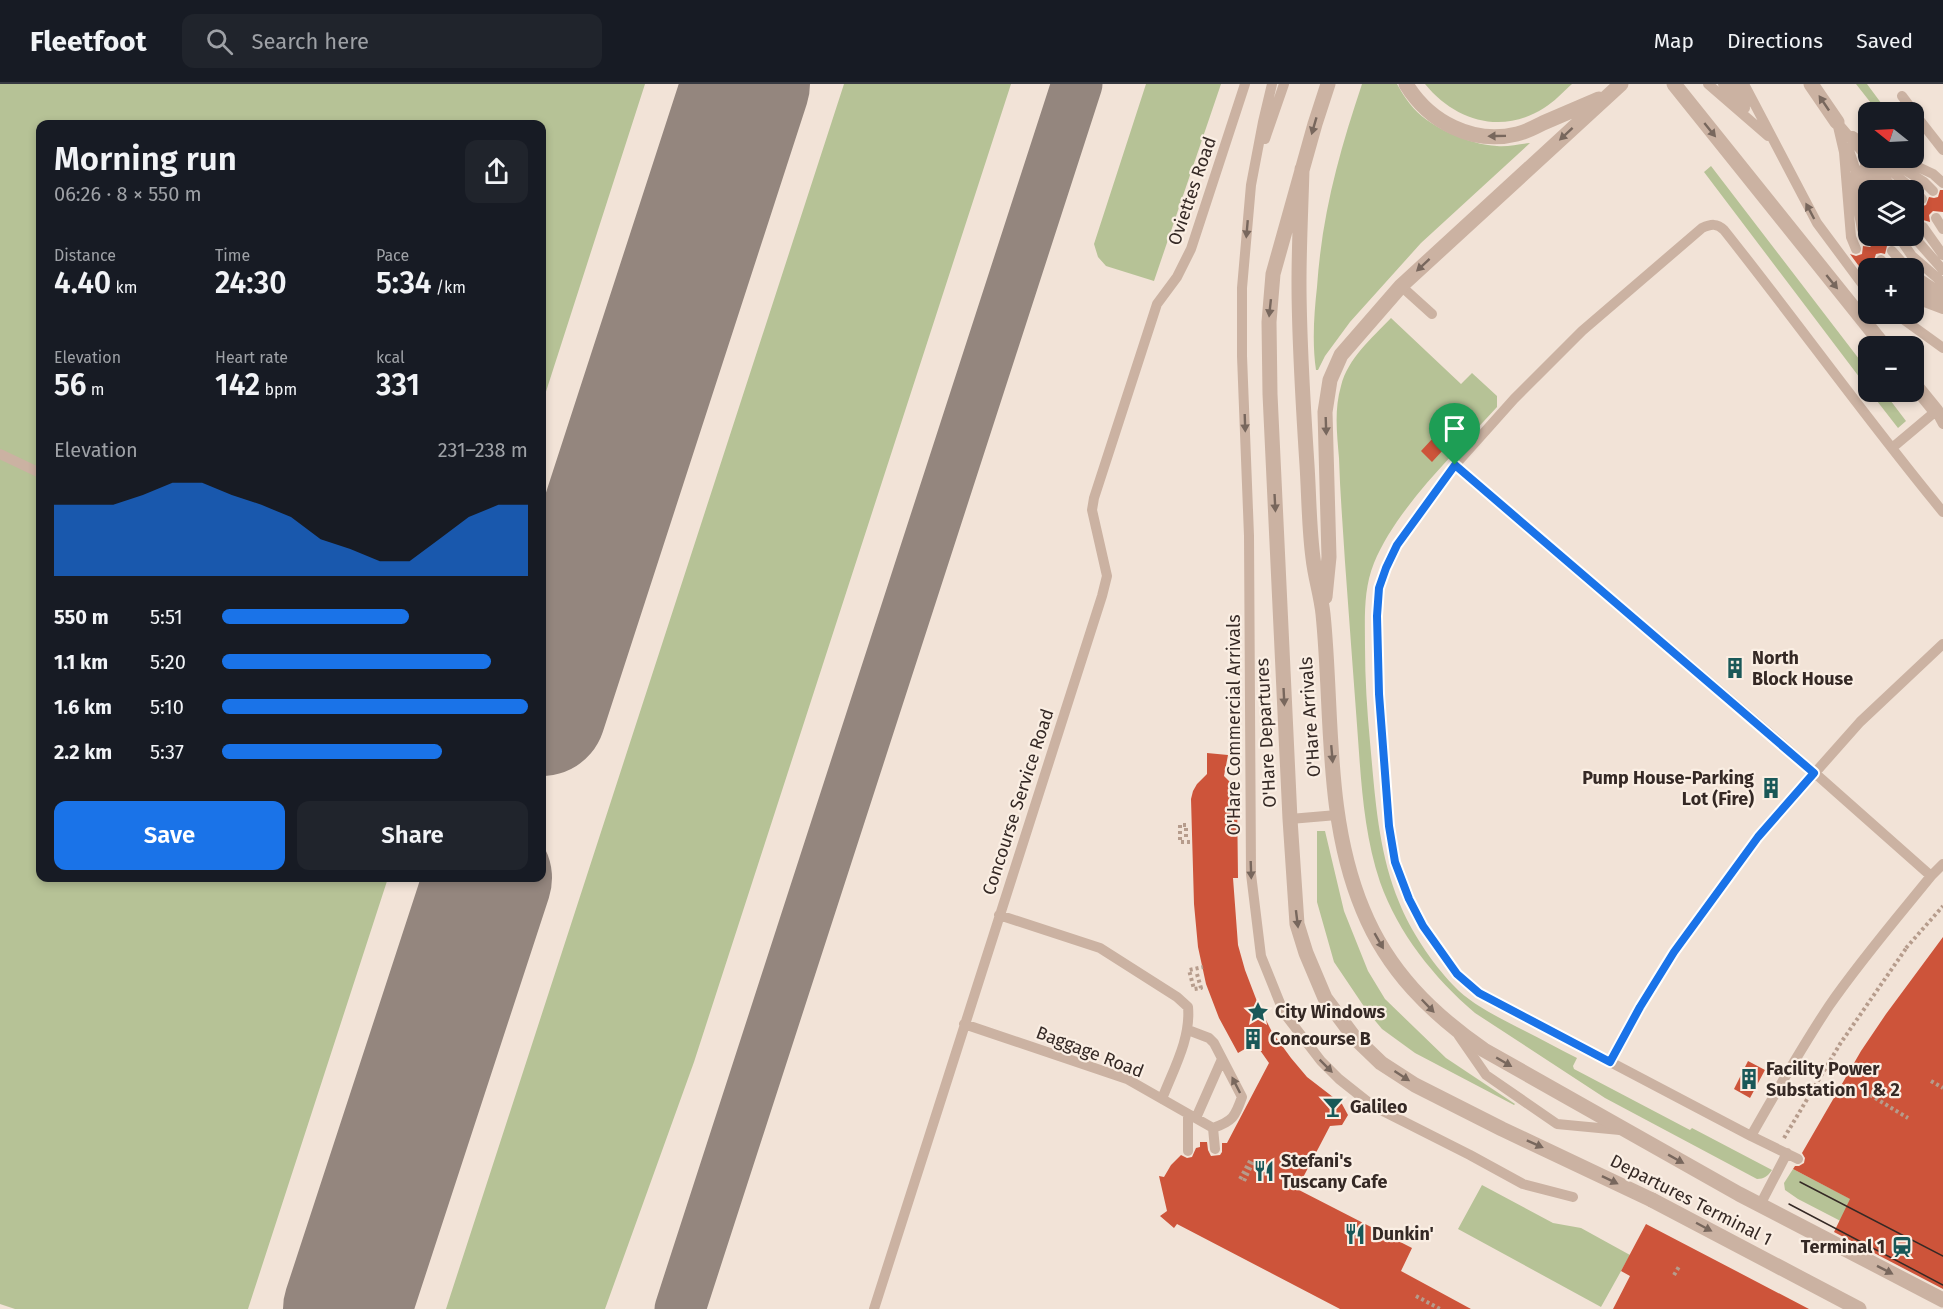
<!DOCTYPE html>
<meta charset="utf-8">
<style>
:root{--surface:#171b24;--page:#20242c;--text:#f1f3f6;--muted:#9ea1a6;--line:#363941;--accent:#1a73e8}
body{margin:0;font-family:"Fira Sans",sans-serif;background:var(--page);color:var(--text);height:100vh;display:flex;flex-direction:column;font-size:22px;white-space:nowrap}
*{box-sizing:border-box;margin:0}
p{font-size:20px;color:var(--muted)}
.icon{flex:none;width:33px;height:33px;fill:none;stroke:currentColor;stroke-width:2;stroke-linecap:round;stroke-linejoin:round}
.map{position:relative;flex:1;overflow:hidden}
.panel{position:absolute;left:36px;top:36px;width:510px;height:762px;display:flex;flex-direction:column;background:var(--surface);border-radius:12px;box-shadow:0 3px 9px #0003}
.panel>*{flex:none}
.needle{width:39px;rotate:288deg}
.buttons{position:absolute;left:1858px;top:18px;display:grid;gap:12px}
.buttons a{display:grid;place-items:center;width:66px;height:66px;border-radius:12px;background:var(--surface);box-shadow:0 3px 9px #0003;font-size:30px}
.pin{position:absolute;display:grid;place-items:center;width:51px;height:51px;color:#fff;margin:-62px -26px;border-radius:50% 50% 50% 0;rotate:-45deg;box-shadow:0 0 6px #0007}
.pin .icon{rotate:45deg}
.round{display:grid;place-items:center;flex:none;width:63px;height:63px;border-radius:12px;background:var(--page)}
.headline{display:flex;align-items:center;justify-content:space-between;height:102px;padding:0 18px}
h1{font-size:33px;font-weight:600;line-height:45px}
.stats{display:grid;grid-template-columns:repeat(3,1fr);gap:9px;height:102px;padding:6px 18px}
.stats div{display:grid;align-content:center}
.stats b{font-size:30px;font-weight:600}
.stats small{font-size:16px;font-weight:400}
.stats p{font-size:16px}
.chart{height:168px;padding:12px 18px}
.chart p{display:flex;justify-content:space-between}
.chart svg{width:100%;height:108px;margin-top:6px;fill:var(--accent);opacity:.7}
.cta{display:flex;gap:12px;margin-top:auto;padding:12px 18px}
.cta a{flex:1;height:69px;border-radius:12px;background:var(--accent);color:#fff;font-size:24px;font-weight:600;line-height:69px;text-align:center}
.cta a+a{background:var(--page);color:var(--text)}
ul{padding:0 18px;list-style:none;font-size:20px}
li{display:grid;grid-template-columns:96px 72px 1fr;align-items:center;height:45px}
li i{height:15px;border-radius:8px;background:var(--accent)}
header{display:flex;align-items:center;gap:36px;box-sizing:border-box;height:84px;padding:0 30px;background:var(--surface);border-bottom:2px solid var(--line)}
header strong{font-size:28px}
nav{display:flex;gap:33px;margin-inline-start:auto;font-size:21px}
.search{width:420px;height:54px;background:var(--page);display:flex;align-items:center;gap:15px;box-sizing:border-box;padding:0 21px;border-radius:12px;color:var(--muted);font-size:22px}
.map>svg:first-child{display:block}
</style>
<header>
<strong>Fleetfoot</strong>
<div class="search"><svg class="icon" aria-label="search" viewBox="0 0 24 24"><circle cx="10" cy="10" r="6"/><path d="M15 15l6 6"/></svg>Search here</div>
<nav><a>Map</a><a>Directions</a><a>Saved</a></nav>
</header>
<div class="map">
<svg width="1943" height="1225" viewBox="0 0 1943 1225">
<rect width="100%" height="100%" fill="#f2e3d7"/>
<path fill="#b6c296" d="M 0,0 L 645,0 L 542,320 L 542,40 L 40,40 L 40,794 L 388,794 L 248,1225 L 15,1225 L 0,1220 Z
M 844,0 L 1011,0 L 694,978 L 605,1225 L 446,1225 Z
M 1146,0 L 1221,0 L 1154,197 L 1106,182 L 1098,173 L 1094,160 Z
M 1362,0 L 1397,0 C 1401,7 1405,14 1410,20 C 1426,42 1470,61 1497,62 C 1508,63 1520,60 1530,59 L 1421,159 L 1350,238 L 1325,272 L 1318,286 L 1316,286 C 1312,259 1314,230 1317,203 C 1322,130 1339,69 1362,0 Z
M 1425,0 L 1572,0 C 1563,8 1554,18 1544,24 C 1502,51 1455,37 1425,0 Z
M 1856,0 L 1867,0 L 1887,27 L 1878,28 Z
M 1711,82 L 1869,288 L 1869,306 L 1704,88 Z
M 1391,234 L 1461,300 L 1472,289 L 1497,312 L 1497,323 C 1457,367 1397,423 1374,479 C 1363,506 1365,535 1365,563 C 1365,595 1367,626 1370,658 C 1375,712 1378,767 1399,818 C 1410,846 1432,879 1453,901 C 1471,920 1494,931 1517,943 C 1537,953 1557,964 1577,974 L 1573,982 L 1574,985 L 1690,1046 L 1692,1044 L 1772,1086 C 1768,1092 1764,1095 1757,1095 L 1605,1014 L 1475,929 C 1434,894 1398,849 1380,798 C 1363,747 1361,694 1357,641 C 1353,587 1349,533 1345,478 C 1343,444 1340,409 1339,374 C 1337,350 1334,326 1341,302 C 1348,274 1372,254 1391,234 Z
M 1870,308 L 1884,308 L 1906,337 L 1898,344 Z
M 1317,747 L 1325,747 L 1344,827 L 1368,887 L 1385,915 L 1446,974 L 1515,1020 L 1514,1021 L 1415,969 L 1382,945 L 1367,927 L 1334,878 L 1317,818 Z
M 1793,1085 L 1943,1163 L 1943,1190 L 1798,1115 L 1785,1106 L 1784,1099 Z
M 1482,1101 L 1553,1139 L 1581,1144 L 1630,1171 L 1601,1223 L 1458,1145 Z"/>
<g fill="none" stroke-linecap="round" stroke-linejoin="round">
<path stroke="#94867e" stroke-width="51" d="M 680,1225 L 1077,0"/>
<path stroke="#94867e" stroke-width="128" d="M 542,628 L 746,0
M 347,1225 L 488,794"/>
</g>
<path fill="#cd543a" d="M 1940,106 L 1943,106 L 1943,128 L 1933,127 L 1929,131 L 1930,138 L 1923,136 L 1919,137 L 1916,140 L 1916,145 L 1914,145 L 1914,120 L 1916,119 L 1923,122 L 1926,121 L 1929,113 L 1934,114 L 1938,113 Z
M 1873,152 L 1906,152 L 1898,153 L 1896,161 L 1891,160 L 1887,162 L 1885,170 L 1881,169 L 1876,170 L 1874,176 L 1875,180 L 1864,189 L 1850,170 L 1856,172 L 1862,170 L 1863,162 L 1870,163 L 1873,160 Z
M 1433,354 L 1444,365 L 1432,378 L 1421,367 Z
M 1207,669 L 1228,671 L 1224,692 L 1233,701 L 1237,711 L 1238,794 L 1233,794 L 1238,861 L 1245,886 L 1258,920 L 1272,948 L 1291,974 L 1307,993 L 1342,1020 L 1348,1031 L 1342,1041 L 1330,1042 L 1297,1105 L 1412,1164 L 1401,1187 L 1471,1225 L 1340,1225 L 1177,1140 L 1174,1144 L 1160,1132 L 1167,1127 L 1159,1092 L 1164,1093 L 1171,1081 L 1181,1071 L 1187,1074 L 1192,1073 L 1196,1064 L 1200,1063 L 1200,1058 L 1207,1058 L 1208,1066 L 1211,1072 L 1220,1071 L 1222,1068 L 1222,1059 L 1227,1059 L 1269,979 L 1255,959 L 1238,969 L 1219,934 L 1206,900 L 1198,863 L 1194,820 L 1191,715 L 1193,707 L 1197,700 L 1207,690 Z
M 1943,853 L 1943,1205 L 1834,1148 L 1850,1115 L 1793,1085 L 1795,1082 L 1799,1082 L 1804,1079 L 1805,1074 L 1802,1069 L 1861,967 L 1886,930 Z
M 1748,977 L 1765,986 L 1750,1014 L 1734,1005 Z
M 1646,1140 L 1809,1225 L 1613,1225 L 1630,1192 L 1621,1187 Z"/>
<g fill="none" stroke-linecap="round" stroke-linejoin="round">
<path stroke="#b69c8c" stroke-width="4" stroke-dasharray="3 3" stroke-linecap="butt" d="M 1186,753 L 1186,741 L 1180,741 L 1180,758 L 1192,758
M 1906,864 L 1943,822
M 1197,890 L 1201,904 L 1194,905 L 1189,886 L 1203,883
M 1931,997 L 1943,1004
M 1870,1011 L 1908,1034
M 1784,1054 L 1840,960 L 1907,863
M 1240,1095 L 1251,1075
M 1244,1097 L 1254,1076
M 1674,1191 L 1680,1181
M 1416,1212 L 1440,1225"/>
<path stroke="#cbb2a2" stroke-width="10" d="M 1272,0 L 1263,38 L 1251,101 L 1242,204 L 1242,272 L 1249,452 L 1251,790 L 1261,872 L 1284,929 L 1321,977 L 1339,995 L 1373,1022 L 1470,1071 L 1523,1100 L 1573,1113
M 1708,0 L 1768,52
M 1723,0 L 1745,24
M 1735,0 L 1748,18
M 1744,0 L 1817,139 L 1869,209
M 1902,12 L 1914,28
M 1914,29 L 1943,66
M 1837,38 L 1844,68 L 1851,153 L 1856,165
M 1841,43 L 1895,106
M 1853,52 L 1869,63
M 1265,55 L 1284,0
M 1848,63 L 1869,127
M 1875,74 L 1914,106 L 1922,115
M 1886,74 L 1924,98 L 1933,107
M 1899,74 L 1933,90 L 1943,99
M 1865,80 L 1882,106
M 1862,86 L 1872,106
M 1852,93 L 1862,145 L 1867,156
M 1936,134 L 1943,145
M 1923,143 L 1943,171
M 1913,152 L 1943,186
M 1903,159 L 1912,172 L 1943,199
M 1892,167 L 1907,184
M 1881,176 L 1887,184
M 1914,191 L 1943,210
M 1401,202 L 1432,230
M 1914,203 L 1943,218
M 1914,214 L 1943,225
M 1896,230 L 1943,264
M 1936,327 L 1943,340
M 1892,364 L 1936,327
M 0,370 L 40,389
M 1455,381 L 1782,660 L 1931,792 C 1896,835 1860,877 1829,922 C 1801,964 1776,1008 1751,1052 L 1479,909 L 1457,890 L 1423,842 L 1409,815 L 1395,778 L 1389,742 L 1379,610 L 1377,532 L 1379,504 L 1386,484 L 1397,461 L 1455,381 L 1514,315 L 1582,247 L 1702,144 C 1711,140 1717,139 1724,146 C 1798,239 1867,336 1943,428
M 1290,735 L 1337,731
M 1931,792 L 1943,780
M 999,831 L 1100,864 L 1177,913 L 1188,923 C 1191,955 1173,986 1162,1015
M 964,940 L 1127,995 L 1213,1044 L 1215,1065
M 1188,946 L 1209,954 L 1214,959 L 1242,1013 C 1235,1033 1233,1037 1213,1044
M 1459,952 L 1486,991 L 1557,1040 L 1620,1046
M 1610,978 L 1640,923 L 1674,868 L 1758,753 L 1860,638 L 1943,560
M 1196,1034 L 1222,975
M 1751,1052 L 1798,1075
M 1188,1067 L 1188,1030
M 1760,1121 L 1787,1069
M 874,1225 L 1102,512 L 1107,492 L 1092,426 L 1094,414 L 1157,220 L 1177,193 L 1191,165 L 1245,0"/>
<path stroke="#cbb2a2" stroke-width="15" d="M 1328,0 L 1315,40 L 1273,190 L 1269,238 L 1270,310 L 1290,735 L 1297,840 L 1306,869 L 1325,914 L 1354,953 L 1381,979 L 1415,1001 L 1502,1045 L 1652,1116
M 1406,0 C 1429,38 1473,61 1517,50 C 1526,48 1535,43 1543,39 C 1562,31 1580,23 1599,15
M 1674,0 L 1884,262
M 1811,0 L 1837,38
M 1302,85 C 1301,123 1299,160 1299,198 C 1299,259 1303,320 1307,381 C 1309,412 1309,444 1313,474 C 1315,493 1321,511 1323,530 C 1333,628 1324,733 1363,826 C 1388,887 1431,929 1484,966 L 1739,1110 L 1943,1216
M 1914,300 L 1936,327
M 1325,513 L 1329,473 L 1325,328 L 1330,296 L 1341,271 L 1401,202 L 1621,0"/>
<path stroke="#352925" stroke-width="1.5" d="M 1800,1098 L 1943,1172
M 1789,1120 L 1943,1201"/>
<path stroke="#cbb2a2" stroke-width="15" d="M 1652,1116 L 1859,1225"/>
</g>
<defs><path id="oneway-solid" d="M-6-.8H1V-3.2L6.5 0L1 3.2V.8H-6Z" transform="scale(1.5)"/></defs>
<g fill="#78675d">
<use href="#oneway-solid" transform="translate(1824 19) rotate(-124)"/>
<use href="#oneway-solid" transform="translate(1314 42) rotate(106)"/>
<use href="#oneway-solid" transform="translate(1710 46) rotate(51)"/>
<use href="#oneway-solid" transform="translate(1566 50) rotate(137)"/>
<use href="#oneway-solid" transform="translate(1497 52) rotate(179)"/>
<use href="#oneway-solid" transform="translate(1810 127) rotate(-118)"/>
<use href="#oneway-solid" transform="translate(1247 145) rotate(95)"/>
<use href="#oneway-solid" transform="translate(1423 181) rotate(137)"/>
<use href="#oneway-solid" transform="translate(1832 198) rotate(51)"/>
<use href="#oneway-solid" transform="translate(1270 224) rotate(96)"/>
<use href="#oneway-solid" transform="translate(1245 339) rotate(88)"/>
<use href="#oneway-solid" transform="translate(1326 342) rotate(88)"/>
<use href="#oneway-solid" transform="translate(1275 419) rotate(87)"/>
<use href="#oneway-solid" transform="translate(1284 613) rotate(87)"/>
<use href="#oneway-solid" transform="translate(1332 670) rotate(85)"/>
<use href="#oneway-solid" transform="translate(1251 786) rotate(88)"/>
<use href="#oneway-solid" transform="translate(1297 835) rotate(83)"/>
<use href="#oneway-solid" transform="translate(1379 857) rotate(60)"/>
<use href="#oneway-solid" transform="translate(1428 922) rotate(46)"/>
<use href="#oneway-solid" transform="translate(1504 978) rotate(30)"/>
<use href="#oneway-solid" transform="translate(1326 982) rotate(45)"/>
<use href="#oneway-solid" transform="translate(1402 992) rotate(33)"/>
<use href="#oneway-solid" transform="translate(1236 1001) rotate(-117)"/>
<use href="#oneway-solid" transform="translate(1535 1060) rotate(24)"/>
<use href="#oneway-solid" transform="translate(1676 1075) rotate(29)"/>
<use href="#oneway-solid" transform="translate(1610 1096) rotate(26)"/>
<use href="#oneway-solid" transform="translate(1704 1143) rotate(28)"/>
<use href="#oneway-solid" transform="translate(1885 1186) rotate(27)"/>
</g>
<g fill="none" stroke-linecap="round" stroke-linejoin="round">
<defs>
<path id="route" d="M 1455,381 L 1814,689 L 1758,753 L 1674,868 L 1640,923 L 1610,978 L 1479,909 L 1457,890 L 1423,842 L 1409,815 L 1395,778 L 1389,742 L 1379,610 L 1377,532 L 1379,504 L 1386,484 L 1397,461 Z"/>
</defs>
<use href="#route" stroke="#fff" stroke-width="12"/>
<use href="#route" stroke="#1a73e8" stroke-width="8"/>
</g>
<defs>
<symbol id="building-bare" viewBox="-9 -9 18 18"><path d="M-4-6H4V6H1V3H-1V6H-4ZM-2.5-4.3h1.7v1.8h-1.7ZM.8-4.3h1.7v1.8H.8ZM-2.5-1h1.7V.8h-1.7ZM.8-1h1.7V.8H.8Z" fill="#195858" stroke="#faeee3" stroke-width="2.5" paint-order="stroke"/></symbol>
<symbol id="sight-bare" viewBox="-9 -9 18 18"><path d="M0-6L1.8-2.2L6-1.7L2.9 1.2L3.7 5.4L0 3.3L-3.7 5.4L-2.9 1.2L-6-1.7L-1.8-2.2Z" fill="#195858" stroke="#faeee3" stroke-width="2.5" paint-order="stroke"/></symbol>
<symbol id="bar-bare" viewBox="-9 -9 18 18"><path d="M-6-5H6L.8 .8V4.5H3.5V6h-7V4.5H-.8V.8Z" fill="#195858" stroke="#faeee3" stroke-width="2.5" paint-order="stroke"/></symbol>
<symbol id="restaurant-bare" viewBox="-9 -9 18 18"><path d="M-5-6h1v4h1v-4h1v4h1v-4h1v5L-1.5 .5V6h-2V.5L-5-1ZM5-6V6H3V1.5H1.5Q1.5-4 5-6Z" fill="#195858" stroke="#faeee3" stroke-width="2.5" paint-order="stroke"/></symbol>
<symbol id="station-bare" viewBox="-9 -9 18 18"><path d="M-3-6H3Q5-6 5-4V2Q5 4 3 4L4.5 6H3L1.5 4h-3L-3 6H-4.5L-3 4Q-5 4-5 2V-4Q-5-6-3-6ZM-3.5-4v3h7v-3ZM-3.5 1v1.5H-2V1ZM2 1v1.5H3.5V1Z" fill="#195858" stroke="#faeee3" stroke-width="2.5" paint-order="stroke"/></symbol>
</defs>
<g fill-rule="evenodd">
<use href="#building-bare" x="1720" y="569" width="30" height="30"/>
<use href="#building-bare" x="1756" y="689" width="30" height="30"/>
<use href="#sight-bare" x="1243" y="913" width="30" height="30"/>
<use href="#building-bare" x="1238" y="940" width="30" height="30"/>
<use href="#building-bare" x="1734" y="980" width="30" height="30"/>
<use href="#bar-bare" x="1318" y="1008" width="30" height="30"/>
<use href="#restaurant-bare" x="1249" y="1072" width="30" height="30"/>
<use href="#restaurant-bare" x="1340" y="1135" width="30" height="30"/>
<use href="#station-bare" x="1887" y="1148" width="30" height="30"/>
</g>
<g text-anchor="middle" stroke-width="4.5" stroke-linejoin="round" paint-order="stroke">
<g font-size="18" fill="#352925" stroke="#faeee3">
<text transform="translate(1192 107) rotate(-71)" y="6">Oviettes Road</text>
<text transform="translate(1310 633) rotate(-94)" y="6">O'Hare Arrivals</text>
<text transform="translate(1234 641) rotate(-90)" y="6">O'Hare Commercial Arrivals</text>
<text transform="translate(1266 649) rotate(-93)" y="6">O'Hare Departures</text>
<text transform="translate(1018 718) rotate(-72)" y="6">Concourse Service Road</text>
<text transform="translate(1090 968) rotate(21)" y="6">Baggage Road</text>
<text transform="translate(1691 1116) rotate(27)" y="6">Departures Terminal 1</text>
</g>
<g font-size="18" font-weight="bold" fill="#352925" stroke="#faeee3" text-anchor="start">
<text x="1752" y="580">North<tspan x="1752" dy="21">Block House</tspan></text>
<text x="1754" y="700" text-anchor="end">Pump House-Parking<tspan x="1754" dy="21">Lot (Fire)</tspan></text>
<text x="1275" y="934">City Windows</text>
<text x="1270" y="961">Concourse B</text>
<text x="1766" y="991">Facility Power<tspan x="1766" dy="21">Substation 1 &amp; 2</tspan></text>
<text x="1350" y="1029">Galileo</text>
<text x="1281" y="1083">Stefani's<tspan x="1281" dy="21">Tuscany Cafe</tspan></text>
<text x="1372" y="1156">Dunkin'</text>
<text x="1885" y="1169" text-anchor="end">Terminal 1</text>
</g>
</g>
</svg>
<div class="buttons">
<a><svg class="needle" viewBox="-14 -14 28 28"><path d="M0-13l5 13h-10z" fill="#e53935"/><path d="M0 13l5-13h-10z" fill="#9ea1a6"/></svg></a>
<a><svg class="icon" aria-label="layers" viewBox="0 0 24 24"><path d="M12 4l9 5-9 5-9-5zM3 14l9 5 9-5"/></svg></a>
<a>+</a>
<a>−</a>
</div>
<div class="pin" style="left:1455px;top:381px;background:#1e9e55"><svg class="icon" aria-label="arrive" viewBox="0 0 24 24"><path d="M6 21V4h12l-3 4 3 4H6"/></svg></div>
<section class="panel">
<div class="headline"><div><h1>Morning run</h1><p>06:26 · 8 × 550 m</p></div><a class="round"><svg class="icon" aria-label="share" viewBox="0 0 24 24"><path d="M12 15V3M7 8l5-5 5 5M5 13v7h14v-7"/></svg></a></div>
<div class="stats">
<div><p>Distance</p><b>4.40<small> km</small></b></div>
<div><p>Time</p><b>24:30</b></div>
<div><p>Pace</p><b>5:34<small> /km</small></b></div>
</div>
<div class="stats">
<div><p>Elevation</p><b>56<small> m</small></b></div>
<div><p>Heart rate</p><b>142<small> bpm</small></b></div>
<div><p>kcal</p><b>331</b></div>
</div>
<div class="chart"><p><span>Elevation</span>231–238 m</p>
<svg viewBox="0 0 160 44" preserveAspectRatio="none"><path d="M0 44V15L10 15L20 15L30 11L40 6L50 6L60 11L70 15L80 20L90 29L100 33L110 38L120 38L130 29L140 20L150 15L160 15V44z"/></svg>
</div>
<ul>
<li><b>550 m</b>5:51<i style="width:61%"></i></li>
<li><b>1.1 km</b>5:20<i style="width:88%"></i></li>
<li><b>1.6 km</b>5:10<i style="width:100%"></i></li>
<li><b>2.2 km</b>5:37<i style="width:72%"></i></li>
</ul>
<div class="cta"><a>Save</a><a>Share</a></div>
</section>
</div>
